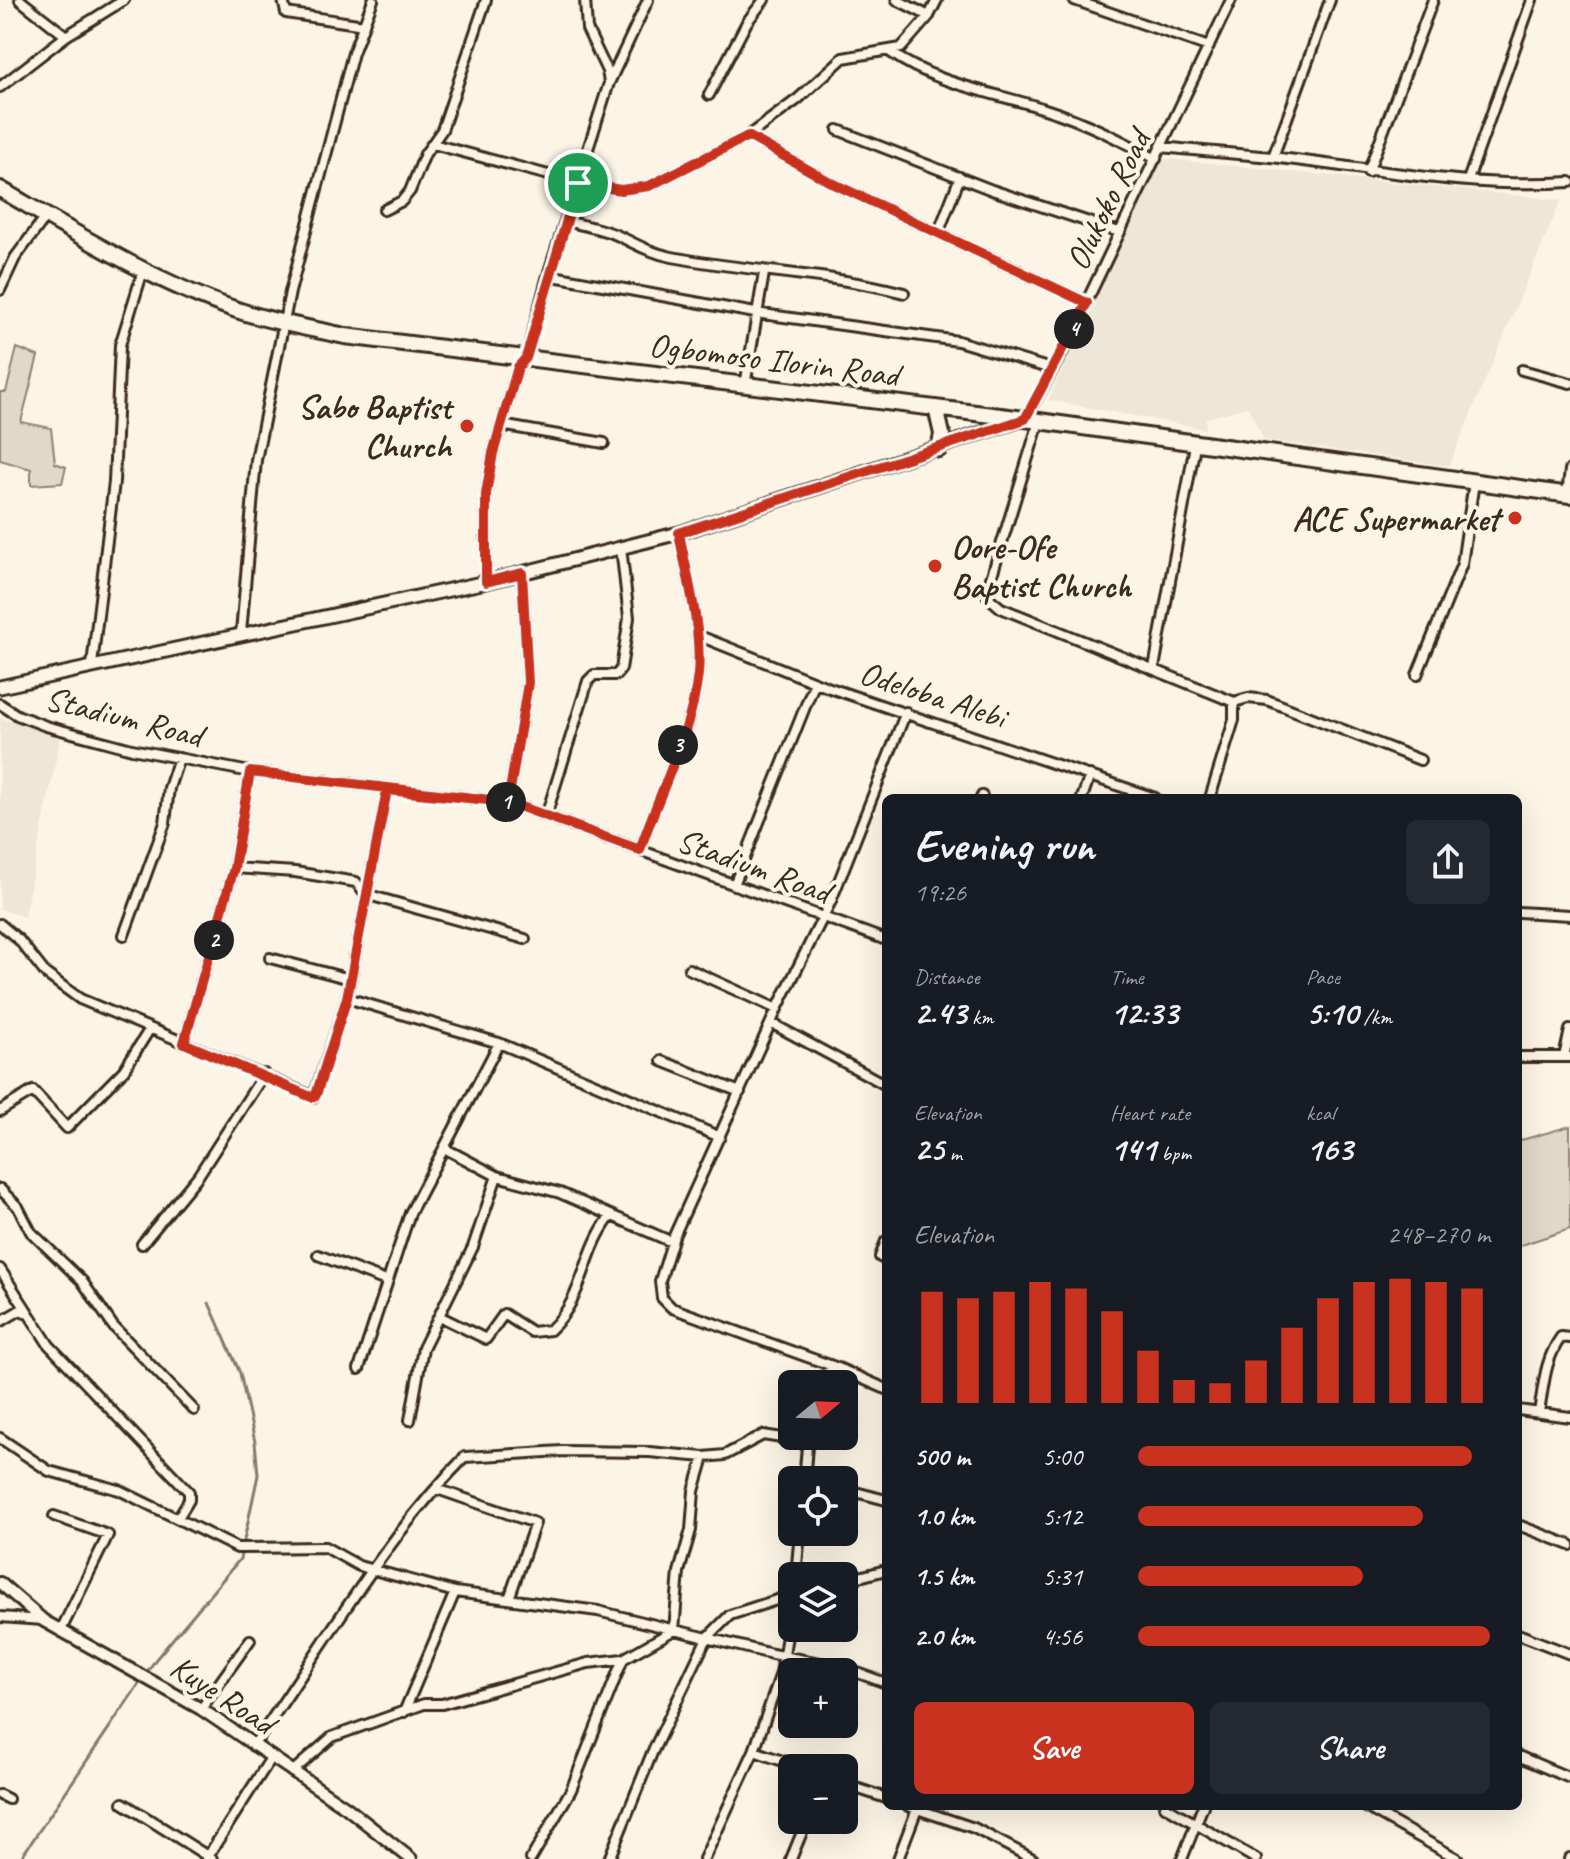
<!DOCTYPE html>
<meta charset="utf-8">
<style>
:root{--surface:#171b24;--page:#242831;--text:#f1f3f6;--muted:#9ea1a6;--accent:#c8321e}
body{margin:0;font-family:Caveat,sans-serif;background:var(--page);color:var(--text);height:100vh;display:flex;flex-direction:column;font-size:30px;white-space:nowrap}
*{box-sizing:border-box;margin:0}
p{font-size:26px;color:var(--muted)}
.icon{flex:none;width:44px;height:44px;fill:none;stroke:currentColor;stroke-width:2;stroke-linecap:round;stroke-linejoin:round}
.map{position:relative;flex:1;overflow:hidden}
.side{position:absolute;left:882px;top:794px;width:640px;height:1016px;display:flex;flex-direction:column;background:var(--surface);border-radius:12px;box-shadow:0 8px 32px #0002}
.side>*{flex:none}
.needle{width:52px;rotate:71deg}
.fabs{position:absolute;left:778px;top:1370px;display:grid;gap:16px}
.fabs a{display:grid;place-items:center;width:80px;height:80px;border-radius:12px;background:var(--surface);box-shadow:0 8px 32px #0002;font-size:40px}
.pin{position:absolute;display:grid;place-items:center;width:68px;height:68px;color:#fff;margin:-34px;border:4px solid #fff;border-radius:50%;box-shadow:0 2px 8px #0007}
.km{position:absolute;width:40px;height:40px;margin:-20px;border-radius:50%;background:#222;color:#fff;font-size:22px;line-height:40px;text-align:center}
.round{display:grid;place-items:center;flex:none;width:84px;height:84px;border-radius:12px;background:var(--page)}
.head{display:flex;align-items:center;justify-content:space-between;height:136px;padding:0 32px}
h1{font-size:44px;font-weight:600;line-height:60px}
.stats{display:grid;grid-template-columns:repeat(3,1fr);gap:12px;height:136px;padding:8px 32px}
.stats div{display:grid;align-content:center}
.stats b{font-size:34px;font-weight:600}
.stats small{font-size:22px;font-weight:400}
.stats p{font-size:22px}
.chart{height:224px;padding:16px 32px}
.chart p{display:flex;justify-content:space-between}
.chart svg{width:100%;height:144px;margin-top:8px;stroke:var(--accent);stroke-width:6}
.action{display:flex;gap:16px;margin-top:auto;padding:16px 32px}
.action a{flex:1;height:92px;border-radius:12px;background:var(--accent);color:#fff;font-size:32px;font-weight:600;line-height:92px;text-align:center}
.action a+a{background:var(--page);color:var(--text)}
ul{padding:0 32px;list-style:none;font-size:26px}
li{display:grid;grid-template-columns:128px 96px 1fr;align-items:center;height:60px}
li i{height:20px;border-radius:10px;background:var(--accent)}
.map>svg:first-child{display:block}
</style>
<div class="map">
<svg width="1570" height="1859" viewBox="0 0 1570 1859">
<rect width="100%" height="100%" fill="#fcf5e5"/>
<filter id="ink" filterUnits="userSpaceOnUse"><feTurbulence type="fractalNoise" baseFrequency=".0125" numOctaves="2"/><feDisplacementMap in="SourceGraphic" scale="16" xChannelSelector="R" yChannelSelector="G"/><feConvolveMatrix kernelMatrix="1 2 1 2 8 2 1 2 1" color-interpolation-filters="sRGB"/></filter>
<g filter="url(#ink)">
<path fill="#eee6d6" d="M 1161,158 L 1561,200 L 1449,466 L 1264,440 L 1248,407 L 1206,418 L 1205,429 L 1048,400 Z
M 0,718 L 61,735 L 24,917 L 0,909 Z"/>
<path fill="#e0d8c8" stroke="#8e8173" stroke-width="2" d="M 17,348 L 38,356 L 21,422 L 51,428 L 55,463 L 66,467 L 62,483 L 31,485 L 31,469 L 0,460 L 0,392 L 6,392 Z
M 1570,1126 L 1570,1229 L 1518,1246 L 1518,1141 Z"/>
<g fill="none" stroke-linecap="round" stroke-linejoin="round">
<path stroke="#85796b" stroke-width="3" d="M 20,1859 L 156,1659 L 240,1559 L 258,1475 L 255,1442 L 240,1373 L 209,1303"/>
<defs>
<path id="minor" d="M 20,0 L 66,36
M 283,0 L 286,13 L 364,25
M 585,0 L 587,29 L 607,71 L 609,82
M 897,0 L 929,16
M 1074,0 L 1209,47
M 890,52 C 937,85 994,92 1048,110 C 1086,122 1120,140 1156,159
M 0,87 L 66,36 L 124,0
M 709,95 L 747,22 L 764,0
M 838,130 L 992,190 L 1119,232
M 748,136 L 832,183 L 1087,303
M 433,144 L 578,183 L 621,190 L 649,186 L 748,136 L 798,99 L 843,58 L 901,48 L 929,16 L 937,0
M 1161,147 C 1198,151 1235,153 1271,157 C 1370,168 1470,189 1570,182
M 1273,157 L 1330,0
M 1368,172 L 1433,0
M 1468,180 L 1532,0
M 384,210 L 402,201 L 410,191 L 425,154 L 442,130 L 486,0
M 567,221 C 584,226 605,229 621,237 C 639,246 652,253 672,257 C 749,272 828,273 904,293
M 939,231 L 960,177
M 548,275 L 755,313 L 958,341 L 1051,369
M 0,290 L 15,258 L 46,216
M 1522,370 L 1570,383
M 745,386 L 764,273
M 1025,419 L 1063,351 L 1231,0
M 1039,422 L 988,588 L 988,597 L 1001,608 L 1234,702 L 1234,720 L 1210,798
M 501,425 L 604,443
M 1567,494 L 1570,470
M 486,582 L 486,494 L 493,453 L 518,367 L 526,358 L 548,275 L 609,83 L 648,0
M 241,633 L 256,460 L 290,292 L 353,53 L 373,0
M 697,635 L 827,687 L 1155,798
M 92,665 L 114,482 L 120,345 L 143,271
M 1154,668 L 1195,445
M 1417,675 L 1462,564 L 1474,482
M 1234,702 L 1248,698 L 1267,700 L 1420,760
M 0,704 L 17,715 L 46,726 L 132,749 L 250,772 L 508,802 L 886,940
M 981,798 L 982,796
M 1082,798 L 1090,775
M 508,802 L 528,683 L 522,573
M 546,816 L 588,681 L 594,675 L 616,675 L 621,669 L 629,618 L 621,547
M 640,850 C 658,795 692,732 698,674 C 702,628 687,578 679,533
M 234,868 L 295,872 L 356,882 L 365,894 L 525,939
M 734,885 L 815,682
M 1518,912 L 1570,915
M 0,924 L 19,940 L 46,974 L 80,999 L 314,1097 L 347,998 L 387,790
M 124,935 L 165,823 L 169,788 L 179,758
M 270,958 L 350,979
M 689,969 L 777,1009
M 347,998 L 499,1043 L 720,1137
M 771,1023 L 886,1085
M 184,1043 L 234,868 L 250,772
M 1518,1057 L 1570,1057
M 1564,1057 L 1570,1030
M 662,1061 L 740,1092
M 0,1111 L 33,1091 L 67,1128 L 124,1070 L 149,1030
M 444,1148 L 497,1176 L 560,1193 L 672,1242
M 0,1189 L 18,1207 L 31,1232 L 82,1281 L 113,1326 L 194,1410
M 886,1241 L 880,1257 L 886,1260
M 142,1244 L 198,1176 L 264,1074
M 318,1255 L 386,1281
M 0,1269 L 49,1345 L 189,1492 L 189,1500 L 178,1518
M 439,1316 L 486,1339 L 504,1314 L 532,1332 L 550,1330 C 585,1298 582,1253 610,1217
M 0,1322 L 22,1309 L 25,1313
M 359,1369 L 410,1213 L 499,1043
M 821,1384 L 826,1373 L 838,1369
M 886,1389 L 838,1368 L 672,1308 L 662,1298 L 660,1281 L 674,1236 L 777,1009 L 831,901 L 906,712
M 1518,1410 L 1570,1417
M 1539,1412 C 1544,1385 1544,1361 1561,1337 L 1570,1338
M 410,1420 L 423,1348 L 473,1247 L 497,1176
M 0,1438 L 49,1471 L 119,1490 L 237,1548 L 325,1547 L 359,1566 L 455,1592 L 598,1611 L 772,1654 L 841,1667 L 886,1683
M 804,1480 L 808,1436
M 437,1489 L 535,1523 L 509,1599
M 844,1489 L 886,1500
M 54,1516 L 108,1535 L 61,1630
M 1518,1525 L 1570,1545
M 796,1576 L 800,1532
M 844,1581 L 886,1570
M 0,1617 L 43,1620
M 1518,1634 L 1570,1654
M 201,1709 L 250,1640
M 404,1712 L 455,1592
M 253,1746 C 322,1649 381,1542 465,1457 L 562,1451 L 649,1452 L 704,1457 L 725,1455 L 763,1435 L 807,1442
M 754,1751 L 803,1768
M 1518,1756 L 1570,1778
M 292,1772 L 332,1737 L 424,1704 L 442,1704 L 588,1663 L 623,1659 L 674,1630 L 679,1572 L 691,1530 L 694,1491 L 704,1457
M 844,1784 L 886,1798
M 0,1795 L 8,1799
M 123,1803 L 212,1859
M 908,1806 L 974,1828 L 1033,1859
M 1165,1806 L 1256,1859
M 1364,1806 L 1458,1859
M 206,1859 L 271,1758
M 531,1859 L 571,1790 L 623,1659
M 609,1859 L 652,1753 L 707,1638 L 730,1615 L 792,1595
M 704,1859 L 754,1751 L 781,1673 L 792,1604
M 791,1859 L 807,1820
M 898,1859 L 917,1809
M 1182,1859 L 1203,1806
M 1569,1859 L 1570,1858"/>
<path id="tertiary" d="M 0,1583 L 44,1621 L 201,1709 L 347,1808 L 411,1859"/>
<path id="secondary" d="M 0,687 L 486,582 L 679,533 L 1024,419"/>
<path id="trunk" d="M 0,189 C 77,234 152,281 237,310 C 272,322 309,328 345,336 L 1025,419 L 1570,495
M 936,408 L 942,434 L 939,449"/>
</defs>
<use href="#minor" stroke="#3b2a1e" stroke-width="14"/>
<use href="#tertiary" stroke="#3b2a1e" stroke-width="16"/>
<use href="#secondary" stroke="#3b2a1e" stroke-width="17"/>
<use href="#trunk" stroke="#3b2a1e" stroke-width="20"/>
<use href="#minor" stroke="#fcf5e5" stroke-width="8"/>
<use href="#tertiary" stroke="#fcf5e5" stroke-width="10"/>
<use href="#secondary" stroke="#fcf5e5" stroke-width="11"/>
<use href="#trunk" stroke="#fcf5e5" stroke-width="14"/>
</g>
</g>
<g fill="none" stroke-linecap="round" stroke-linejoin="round" filter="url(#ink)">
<defs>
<path id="route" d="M 578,183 L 526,358 L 518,367 L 493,453 L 486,494 L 486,582 L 522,573 L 528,683 L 508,802 L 387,790 L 347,998 L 316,1095 L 311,1097 L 184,1043 L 234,868 L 250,772 L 508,802 L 640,850 C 658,795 692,732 698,674 C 702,628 687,577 679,533 L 1025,419 L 1087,303 L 832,183 L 748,136 L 649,186 L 621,190 L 578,183"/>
</defs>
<use href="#route" stroke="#fff" stroke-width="16"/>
<use href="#route" stroke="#c8321e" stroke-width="10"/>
</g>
<g fill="#c8321e" stroke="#fcf5e5" stroke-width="3">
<circle cx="467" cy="426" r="8"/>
<circle cx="1515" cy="518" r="8"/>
<circle cx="935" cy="566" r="8"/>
</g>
<g text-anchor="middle" stroke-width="8" stroke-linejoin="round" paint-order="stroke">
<g font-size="34" fill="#3b2a1e" stroke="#fcf5e5">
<text transform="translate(1107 200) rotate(-64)" y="12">Olukoko Road</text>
<text transform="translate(774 359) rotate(7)" y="12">Ogbomoso Ilorin Road</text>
<text transform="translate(933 694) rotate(18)" y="12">Odeloba Alebi</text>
<text transform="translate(124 716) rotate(14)" y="12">Stadium Road</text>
<text transform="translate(754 865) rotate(20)" y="12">Stadium Road</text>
<text transform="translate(223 1694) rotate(33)" y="12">Kuye Road</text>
</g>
<g font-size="34" font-weight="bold" fill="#3b2a1e" stroke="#fcf5e5" text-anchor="end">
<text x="451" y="418">Sabo Baptist<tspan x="451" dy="39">Church</tspan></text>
<text x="1499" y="530">ACE Supermarket</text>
<text x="951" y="558" text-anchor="start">Oore-Ofe<tspan x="951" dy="39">Baptist Church</tspan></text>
</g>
</g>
</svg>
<div class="fabs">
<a><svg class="needle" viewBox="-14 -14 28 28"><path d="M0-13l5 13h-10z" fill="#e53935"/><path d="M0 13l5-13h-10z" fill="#9ea1a6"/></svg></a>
<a><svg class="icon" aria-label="locate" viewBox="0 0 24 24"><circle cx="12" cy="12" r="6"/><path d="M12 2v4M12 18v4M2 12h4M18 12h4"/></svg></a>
<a><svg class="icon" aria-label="layers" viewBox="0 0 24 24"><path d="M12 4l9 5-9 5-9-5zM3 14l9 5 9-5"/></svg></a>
<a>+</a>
<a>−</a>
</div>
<div class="pin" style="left:578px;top:183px;background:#1e9e55"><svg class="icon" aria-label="arrive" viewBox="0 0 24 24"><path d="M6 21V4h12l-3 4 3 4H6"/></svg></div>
<b class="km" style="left:506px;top:802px">1</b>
<b class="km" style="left:214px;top:940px">2</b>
<b class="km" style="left:678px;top:745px">3</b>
<b class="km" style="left:1074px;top:329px">4</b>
<section class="side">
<div class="head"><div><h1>Evening run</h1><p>19:26</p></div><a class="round"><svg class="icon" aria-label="share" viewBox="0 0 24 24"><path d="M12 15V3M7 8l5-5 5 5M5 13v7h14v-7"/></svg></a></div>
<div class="stats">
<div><p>Distance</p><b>2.43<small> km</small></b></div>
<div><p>Time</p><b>12:33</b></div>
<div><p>Pace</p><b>5:10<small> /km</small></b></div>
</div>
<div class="stats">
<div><p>Elevation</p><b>25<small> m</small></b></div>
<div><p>Heart rate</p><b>141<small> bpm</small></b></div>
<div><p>kcal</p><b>163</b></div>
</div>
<div class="chart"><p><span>Elevation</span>248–270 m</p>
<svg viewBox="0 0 160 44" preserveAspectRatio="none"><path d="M5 44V10M15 44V12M25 44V10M35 44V7M45 44V9M55 44V16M65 44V28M75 44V37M85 44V38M95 44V31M105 44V21M115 44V12M125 44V7M135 44V6M145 44V7M155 44V9"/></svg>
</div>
<ul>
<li><b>500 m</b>5:00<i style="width:95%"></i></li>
<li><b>1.0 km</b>5:12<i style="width:81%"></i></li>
<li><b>1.5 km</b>5:31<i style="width:64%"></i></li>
<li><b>2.0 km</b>4:56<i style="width:100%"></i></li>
</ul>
<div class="action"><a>Save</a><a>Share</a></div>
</section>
</div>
